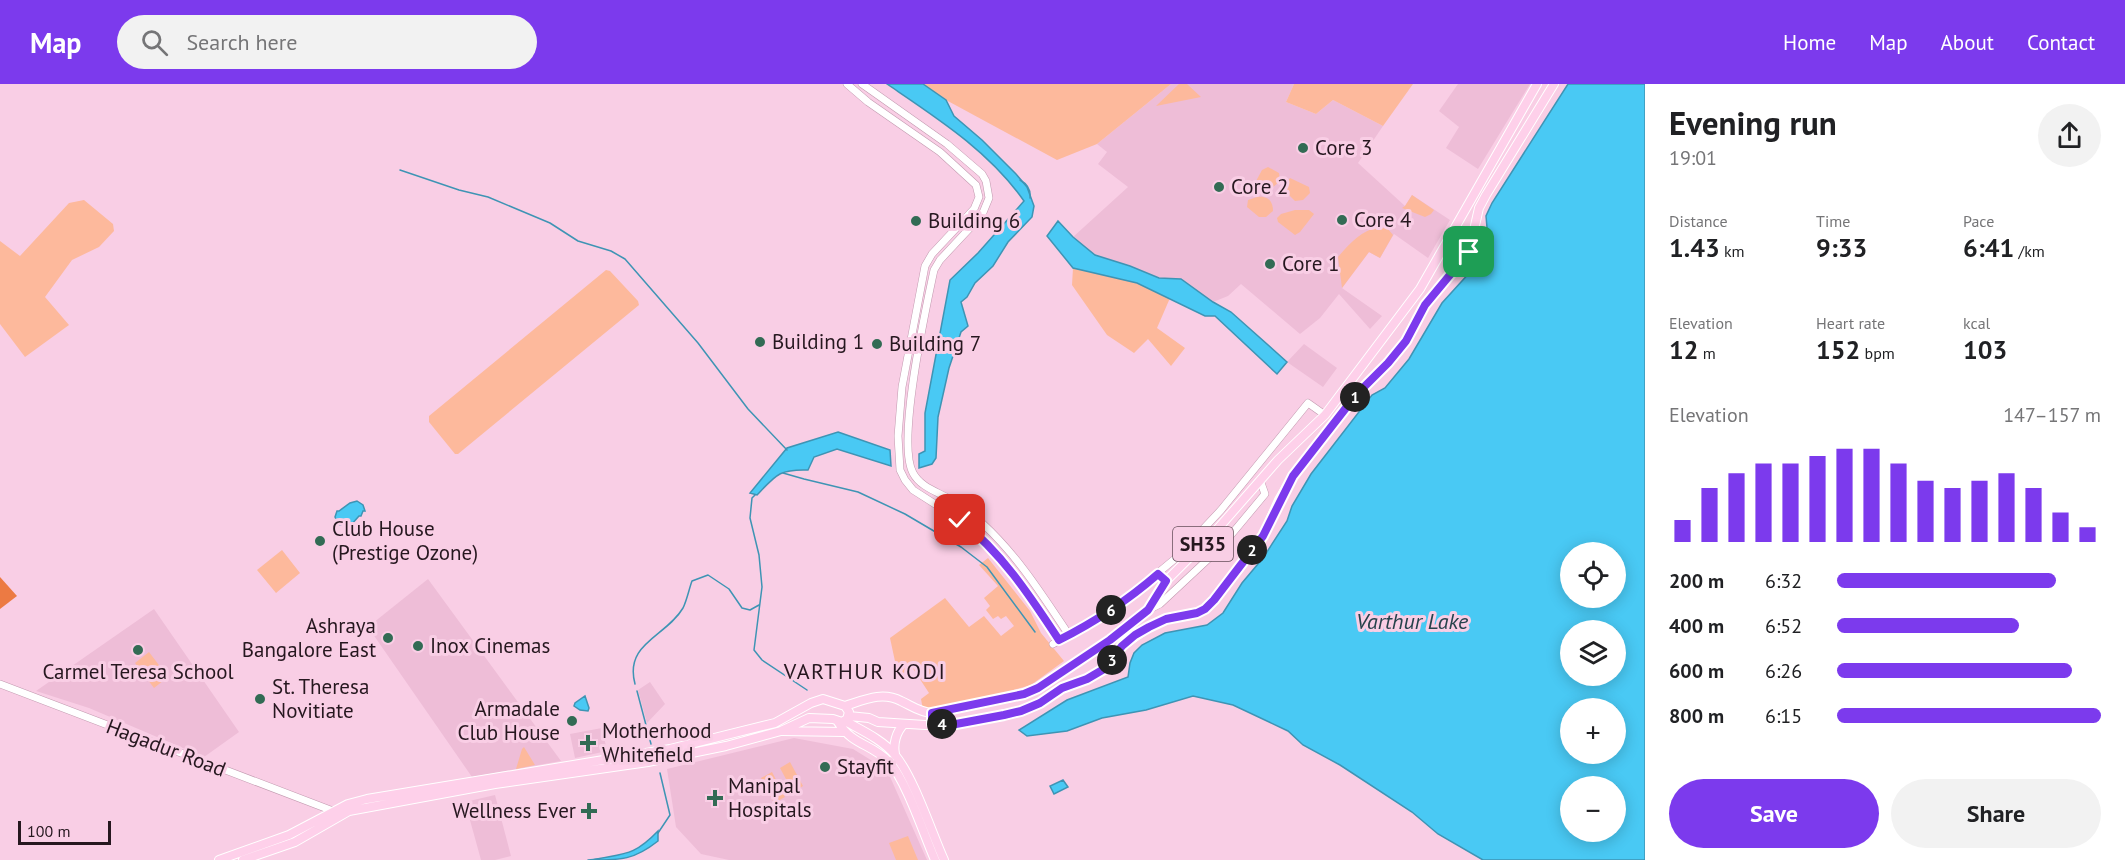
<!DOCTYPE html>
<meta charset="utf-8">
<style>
:root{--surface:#fff;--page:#f2f2f2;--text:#202124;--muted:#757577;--accent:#7c3aed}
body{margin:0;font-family:"PT Sans",sans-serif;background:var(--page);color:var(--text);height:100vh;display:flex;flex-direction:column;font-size:22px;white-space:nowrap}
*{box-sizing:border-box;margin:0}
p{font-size:20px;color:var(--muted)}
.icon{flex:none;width:33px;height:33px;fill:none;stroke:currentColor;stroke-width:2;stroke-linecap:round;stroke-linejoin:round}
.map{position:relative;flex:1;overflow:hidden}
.details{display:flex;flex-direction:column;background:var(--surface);width:480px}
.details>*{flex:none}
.buttons{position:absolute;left:1560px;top:458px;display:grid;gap:12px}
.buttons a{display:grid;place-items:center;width:66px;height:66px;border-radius:50%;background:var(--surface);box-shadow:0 3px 15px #0003;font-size:30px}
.scale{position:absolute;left:18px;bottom:15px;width:93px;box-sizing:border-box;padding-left:6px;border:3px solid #26171f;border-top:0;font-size:16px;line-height:21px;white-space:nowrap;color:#26171f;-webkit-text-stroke:4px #f9cee5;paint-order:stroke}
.pin{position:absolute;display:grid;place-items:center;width:51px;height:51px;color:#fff;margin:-26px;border-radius:12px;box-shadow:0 3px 9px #0006}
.km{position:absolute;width:30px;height:30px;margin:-15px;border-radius:50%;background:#222;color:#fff;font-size:16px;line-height:30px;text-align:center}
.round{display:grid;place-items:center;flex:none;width:63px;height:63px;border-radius:32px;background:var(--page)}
.overview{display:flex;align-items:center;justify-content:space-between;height:102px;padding:0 24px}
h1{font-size:33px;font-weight:800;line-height:45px}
.figures{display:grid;grid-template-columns:repeat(3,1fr);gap:9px;height:102px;padding:6px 24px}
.figures div{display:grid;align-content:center}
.figures b{font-size:26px;font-weight:800}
.figures small{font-size:16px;font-weight:400}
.figures p{font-size:16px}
.chart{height:168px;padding:12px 24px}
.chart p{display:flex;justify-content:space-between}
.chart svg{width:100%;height:108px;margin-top:6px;stroke:var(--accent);stroke-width:6}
.cta{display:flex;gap:12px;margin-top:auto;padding:12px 24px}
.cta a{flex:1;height:69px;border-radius:36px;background:var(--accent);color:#fff;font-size:24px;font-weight:800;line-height:69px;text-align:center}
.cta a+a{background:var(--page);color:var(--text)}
ul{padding:0 24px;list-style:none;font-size:20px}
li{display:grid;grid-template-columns:96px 72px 1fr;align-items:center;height:45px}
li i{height:15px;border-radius:8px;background:var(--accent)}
header{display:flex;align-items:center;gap:36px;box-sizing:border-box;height:84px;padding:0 30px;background:var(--accent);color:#fff}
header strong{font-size:28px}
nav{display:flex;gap:33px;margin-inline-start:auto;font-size:21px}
.search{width:420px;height:54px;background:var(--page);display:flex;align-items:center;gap:15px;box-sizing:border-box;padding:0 21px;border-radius:33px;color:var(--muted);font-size:22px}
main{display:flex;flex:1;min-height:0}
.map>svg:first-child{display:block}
</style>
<header>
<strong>Map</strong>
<div class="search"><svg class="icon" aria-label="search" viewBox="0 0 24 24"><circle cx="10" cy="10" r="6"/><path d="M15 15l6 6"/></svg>Search here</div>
<nav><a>Home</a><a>Map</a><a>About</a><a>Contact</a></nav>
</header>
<main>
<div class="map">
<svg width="1645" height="776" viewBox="0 0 1645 776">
<rect width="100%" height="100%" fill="#f9cee5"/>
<path fill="#eebdd7" d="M 1171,0 L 1294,0 L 1286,18 L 1316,30 L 1333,16 L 1383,42 L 1358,79 L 1405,122 L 1412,111 L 1450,136 L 1428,174 L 1394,150 L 1380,174 L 1369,168 L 1342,204 L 1382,232 L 1370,245 L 1339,210 L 1320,234 L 1300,250 L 1241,200 L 1228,212 L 1213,218 L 1181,195 L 1159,194 L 1130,182 L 1095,171 L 1073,153 L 1128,103 L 1098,80 L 1107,68 L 1097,60 Z
M 1458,0 L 1530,0 L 1478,85 L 1446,64 L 1459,43 L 1439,27 Z
M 1304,260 L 1337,284 L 1323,303 L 1287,278 Z
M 428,495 L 561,677 L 472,693 L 368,543 Z
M 154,525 L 239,648 L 204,673 L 89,624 L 36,607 Z
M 650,598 L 665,620 L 647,639 L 638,606 Z
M 602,644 L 607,667 L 575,674 L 570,650 Z
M 794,654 L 853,665 L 887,686 L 927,776 L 729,776 L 701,770 L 676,743 L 667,685 Z
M 495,711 L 511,772 L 495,776 L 481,776 L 465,718 Z"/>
<path fill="#fdb99c" d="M 923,0 L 1171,0 L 1097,60 L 1057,76 L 946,16 Z
M 1179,0 L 1187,0 L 1201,13 L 1156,22 Z
M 1294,0 L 1413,0 L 1383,42 L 1333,16 L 1316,30 L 1286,18 Z
M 1268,83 L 1279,89 L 1280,97 L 1272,104 L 1259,106 L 1256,104 L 1255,99 L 1262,86 Z
M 1290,94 L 1309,103 L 1310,109 L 1303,116 L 1295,117 L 1288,110 L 1285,100 Z
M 1412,111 L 1434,126 L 1431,130 L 1425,133 L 1402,124 L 1405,122 Z
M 1257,113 C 1267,112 1273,116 1273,127 L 1266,133 L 1259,133 L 1247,123 L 1248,116 Z
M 84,116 L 113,140 L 114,147 L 99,163 L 72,176 L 45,213 L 69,241 L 25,273 L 0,240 L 0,157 L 20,172 L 69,119 Z
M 1295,126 L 1309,126 L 1314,130 L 1300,148 L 1295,151 L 1278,138 L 1277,134 L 1281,130 Z
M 1379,143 L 1388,145 L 1393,151 L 1380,174 L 1369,168 L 1342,204 L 1338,173 C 1349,160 1362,146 1379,143 Z
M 1073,184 L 1137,199 L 1170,214 L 1157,244 L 1185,264 L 1171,282 L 1148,255 L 1134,269 L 1107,251 L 1072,201 Z
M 606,186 L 610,187 L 638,217 L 639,221 L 458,370 L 455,370 L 429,338 L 429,332 Z
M 282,466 L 300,489 L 276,509 L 257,486 Z
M 988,474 L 1030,527 L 1041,549 L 1064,577 L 1031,601 L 986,614 L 923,626 L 921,615 L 929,609 L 912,583 L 901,591 L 896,582 L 890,554 L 945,514 L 969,543 L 984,532 L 1001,552 L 1014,542 L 1006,532 L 1001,535 L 998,532 L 993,535 L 986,526 L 990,522 L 984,514 L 998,502 L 979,481 Z
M 149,568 L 168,593 L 154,604 L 135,579 Z
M 524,663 L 535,681 L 516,685 L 522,665 Z
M 790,678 L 803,702 L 793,708 L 780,684 Z
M 772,688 L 785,713 L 774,719 L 761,694 Z
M 908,752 L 918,776 L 896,776 L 889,759 Z"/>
<path fill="#ec7a43" d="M 0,493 L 17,512 L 0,525 Z"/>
<path fill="#49c9f4" stroke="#3e94b4" stroke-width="1.5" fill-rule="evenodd" d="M 887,0 L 923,0 L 946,16 L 954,32 L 982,56 L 1016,90 L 1027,103 L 1034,122 L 1032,133 L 1008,158 L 993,182 L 975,199 L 967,213 L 961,218 L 968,242 L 961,248 L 949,284 L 938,333 L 936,374 L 932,380 L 919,384 L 919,370 L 925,367 L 925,329 L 950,196 L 978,169 L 1024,117 C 989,67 937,34 887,0 Z
M 1568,0 L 1645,0 L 1645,776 L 1483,776 L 1438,750 L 1412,728 L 1340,681 L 1303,661 L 1288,647 L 1233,621 L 1193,612 L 1146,626 L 1102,634 L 1067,647 L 1027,652 L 1019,646 L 1067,616 L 1128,593 L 1130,579 L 1134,569 L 1142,561 L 1165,549 L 1207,541 L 1223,529 L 1242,499 L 1263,474 L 1287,437 L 1292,422 L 1311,390 L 1372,311 L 1385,304 L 1409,275 L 1442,219 L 1481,176 L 1488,155 L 1486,132 L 1492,119 ZM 1570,468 L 1616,468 L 1616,513 L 1570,513 ZM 1570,546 L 1616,546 L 1616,591 L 1570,591 ZM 1570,624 L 1616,624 L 1616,669 L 1570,669 ZM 1570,702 L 1616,702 L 1616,747 L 1570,747 Z
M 1058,137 L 1073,153 L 1095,171 L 1130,182 L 1159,194 L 1181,195 L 1213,218 L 1231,228 L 1287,278 L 1277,290 L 1215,232 L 1205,232 L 1137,199 L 1073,184 L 1047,152 Z
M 838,348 L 890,366 L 891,382 L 837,365 L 814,373 L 808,386 C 779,385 776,391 757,411 L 750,409 L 787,364 Z
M 357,417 L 363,421 L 365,427 L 363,427 L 361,432 L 359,432 L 351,441 L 339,441 L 335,433 L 337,427 L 339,427 L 350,419 Z
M 585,612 L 589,624 L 588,627 L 580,626 L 574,622 L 575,619 Z
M 1063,696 L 1068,703 L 1054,710 L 1050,702 Z
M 658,747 L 658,757 C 634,776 621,776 592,776 C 624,769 633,773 658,747 Z"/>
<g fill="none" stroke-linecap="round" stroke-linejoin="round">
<path stroke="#3e94b4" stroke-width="1.5" d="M 400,86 L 459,106 L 488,113 L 550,139 L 578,157 L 611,167 L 625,175 L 698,259 L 748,325 L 787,366
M 1020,96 C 1027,100 1031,106 1030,114
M 783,389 L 804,395 L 858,408 L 905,430 L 961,463 L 987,483 L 1035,548
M 755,411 L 752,414 L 750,434 L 759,471 L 762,503 L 754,566 L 762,576 L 807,606
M 635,600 C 624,559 666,553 683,524 C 687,516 689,505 692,497 L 708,491 L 729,505 L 742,524 L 750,526 L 759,521
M 637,607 L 651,660
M 658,749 L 670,731 L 660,689
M 588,776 L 599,775"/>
<defs>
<path id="minor" d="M 847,0 L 868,18 L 940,68 L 976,101 L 979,113 L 974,125 L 932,170 L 925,182 L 902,303 L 898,352 L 900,386 L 905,396 L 913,406 L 960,436 L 996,468 L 1016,492 L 1060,556
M 862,0 L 947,60 L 982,90 L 986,97 L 989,114 L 982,131 L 940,176 L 934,186 C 926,224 896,358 913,389 C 921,404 939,408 953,417 C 963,424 973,431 982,439 C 1018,472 1043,512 1069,551
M 1148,526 L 1160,520 L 1220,464 L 1265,410 L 1260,396
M 1053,560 L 1089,540 L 1124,517 L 1176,474 L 1221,426 L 1308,319 L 1325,331
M 0,600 L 333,727"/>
<path id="major" d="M 845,622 C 864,616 882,607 901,617 C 912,622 919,628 932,629 L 1025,610 L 1038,604 L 1110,556 L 1148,526 L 1166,497 L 1214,449 L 1278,376 L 1325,331 L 1420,205 L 1537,0
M 849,632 L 869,634 L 878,638 L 925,641 L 956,640 L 1021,627 L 1039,619 L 1062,604 L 1087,595 L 1104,585 L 1122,562 L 1149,543 L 1166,535 L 1197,529 L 1205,525 L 1214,516 L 1263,452 L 1279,416 L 1293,392 L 1356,311 L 1388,279 L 1406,257 L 1425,221 L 1469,168 L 1479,124 L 1486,111 L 1554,0
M 845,637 C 861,646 883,656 895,671 C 914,694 931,747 944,776
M 838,638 C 853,662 871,659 889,678 C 906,696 924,751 935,776
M 782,647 L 844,648
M 895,670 C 893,660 896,648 904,640
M 219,776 L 289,751 L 348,720 L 367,715 L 670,665 L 775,639 L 811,619 L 823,615 L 845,622 L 849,628 L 847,635 L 842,638 L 833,635 L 809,634 L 781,647 L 726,662 L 648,678 L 495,700 L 349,727 L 295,758 L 243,776"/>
</defs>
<use href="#minor" stroke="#c299af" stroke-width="8"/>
<use href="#major" stroke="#fff" stroke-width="10"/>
<use href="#minor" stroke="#fff" stroke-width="7"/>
<use href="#major" stroke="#fed0ea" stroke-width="8"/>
</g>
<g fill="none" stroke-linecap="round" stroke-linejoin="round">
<defs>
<path id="route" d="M 960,436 C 1002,469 1030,512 1059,556 C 1095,538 1128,516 1158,490 L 1166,497 L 1148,526 L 1110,556 L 1038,604 L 1024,610 L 932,629 L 932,640 L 956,640 L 1004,631 L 1021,627 L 1040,619 L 1062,604 L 1087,595 L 1104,585 L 1122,562 L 1135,551 L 1149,543 L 1166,535 L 1197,529 L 1205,525 L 1214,516 L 1263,452 L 1293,392 L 1356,311 L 1388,279 L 1406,257 L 1425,221 L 1469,168"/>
</defs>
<use href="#route" stroke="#fff" stroke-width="12"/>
<use href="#route" stroke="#7c3aed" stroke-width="8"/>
</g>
<g fill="#326b54" stroke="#f9cee5" stroke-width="2">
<circle cx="1303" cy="64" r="6"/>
<circle cx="1219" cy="103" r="6"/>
<circle cx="1342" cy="136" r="6"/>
<circle cx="916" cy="137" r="6"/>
<circle cx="1270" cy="180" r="6"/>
<circle cx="760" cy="258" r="6"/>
<circle cx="877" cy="260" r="6"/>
<circle cx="320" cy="457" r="6"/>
<circle cx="388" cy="554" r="6"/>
<circle cx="418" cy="562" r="6"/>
<circle cx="138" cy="566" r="6"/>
<circle cx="260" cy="615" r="6"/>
<circle cx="572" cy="637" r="6"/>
<path d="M585 650h6v6h6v6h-6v6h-6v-6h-6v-6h6z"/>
<circle cx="825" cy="683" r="6"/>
<path d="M712 705h6v6h6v6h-6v6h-6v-6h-6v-6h6z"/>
<path d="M586 718h6v6h6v6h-6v6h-6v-6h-6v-6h6z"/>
</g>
<g text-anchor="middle" stroke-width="6" stroke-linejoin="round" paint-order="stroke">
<rect fill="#f9cee5" stroke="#654e5a" stroke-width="1.5" x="1173" y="443" width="60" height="34" rx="4.5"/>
<g font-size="20" font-weight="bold" fill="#26171f">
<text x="1203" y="467">SH35</text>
</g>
<g font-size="21" fill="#26171f" stroke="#f9cee5" text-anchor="start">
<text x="1315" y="71">Core 3</text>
<text x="1231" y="110">Core 2</text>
<text x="1354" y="143">Core 4</text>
<text x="928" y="144">Building 6</text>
<text x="1282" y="187">Core 1</text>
<text x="772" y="265">Building 1</text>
<text x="889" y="267">Building 7</text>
<text x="332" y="452">Club House<tspan x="332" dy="24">(Prestige Ozone)</tspan></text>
<text x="376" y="549" text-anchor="end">Ashraya<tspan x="376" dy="24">Bangalore East</tspan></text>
<text x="430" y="569">Inox Cinemas</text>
<text x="138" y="595" text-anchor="middle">Carmel Teresa School</text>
<text x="272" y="610">St. Theresa<tspan x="272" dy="24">Novitiate</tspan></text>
<text x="560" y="632" text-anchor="end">Armadale<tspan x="560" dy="24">Club House</tspan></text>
<text x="602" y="654">Motherhood<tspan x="602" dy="24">Whitefield</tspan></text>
<text x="837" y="690">Stayfit</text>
<text x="728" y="709">Manipal<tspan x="728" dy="24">Hospitals</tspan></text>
<text x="576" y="734" text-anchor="end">Wellness Ever</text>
</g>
<g font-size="21" fill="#26171f" stroke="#f9cee5">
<text transform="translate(166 664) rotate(21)" y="7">Hagadur Road</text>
</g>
<g font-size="22" font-style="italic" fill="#27424c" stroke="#f9cee5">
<text x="1412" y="545">Varthur Lake</text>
</g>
<g font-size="22" letter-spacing="1.5" fill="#26171f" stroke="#f9cee5">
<text x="865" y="595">VARTHUR KODI</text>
</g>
</g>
</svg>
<div class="buttons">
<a><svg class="icon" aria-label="locate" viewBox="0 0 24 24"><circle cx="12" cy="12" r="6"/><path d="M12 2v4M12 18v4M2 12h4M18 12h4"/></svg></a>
<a><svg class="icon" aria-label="layers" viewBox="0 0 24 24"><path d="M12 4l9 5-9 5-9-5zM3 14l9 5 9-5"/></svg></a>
<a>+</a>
<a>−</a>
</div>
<div class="scale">100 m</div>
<div class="pin" style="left:1469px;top:168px;background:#1e9e55"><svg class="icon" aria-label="arrive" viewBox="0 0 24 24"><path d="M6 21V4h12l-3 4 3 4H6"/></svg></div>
<div class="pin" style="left:960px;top:436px;background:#d93025"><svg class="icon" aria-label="check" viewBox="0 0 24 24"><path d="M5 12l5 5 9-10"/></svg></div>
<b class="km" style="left:1355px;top:313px">1</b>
<b class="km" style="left:1252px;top:466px">2</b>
<b class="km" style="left:1112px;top:576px">3</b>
<b class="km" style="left:942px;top:640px">4</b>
<b class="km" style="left:1111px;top:526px">6</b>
</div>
<section class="details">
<div class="overview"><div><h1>Evening run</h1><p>19:01</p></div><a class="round"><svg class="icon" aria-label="share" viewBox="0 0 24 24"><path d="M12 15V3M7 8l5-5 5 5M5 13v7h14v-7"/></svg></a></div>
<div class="figures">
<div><p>Distance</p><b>1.43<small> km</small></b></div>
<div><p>Time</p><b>9:33</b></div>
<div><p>Pace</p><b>6:41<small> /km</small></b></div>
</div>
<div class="figures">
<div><p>Elevation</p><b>12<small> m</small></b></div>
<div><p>Heart rate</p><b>152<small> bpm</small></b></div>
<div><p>kcal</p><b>103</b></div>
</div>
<div class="chart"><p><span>Elevation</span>147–157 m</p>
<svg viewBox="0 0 160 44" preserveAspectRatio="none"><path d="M5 44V35M15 44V22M25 44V16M35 44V12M45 44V12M55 44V9M65 44V6M75 44V6M85 44V12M95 44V19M105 44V22M115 44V19M125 44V16M135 44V22M145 44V32M155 44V38"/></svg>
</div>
<ul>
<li><b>200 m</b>6:32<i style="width:83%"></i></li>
<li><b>400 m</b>6:52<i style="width:69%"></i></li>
<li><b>600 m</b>6:26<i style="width:89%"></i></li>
<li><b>800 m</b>6:15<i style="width:100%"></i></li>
</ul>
<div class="cta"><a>Save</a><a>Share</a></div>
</section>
</main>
